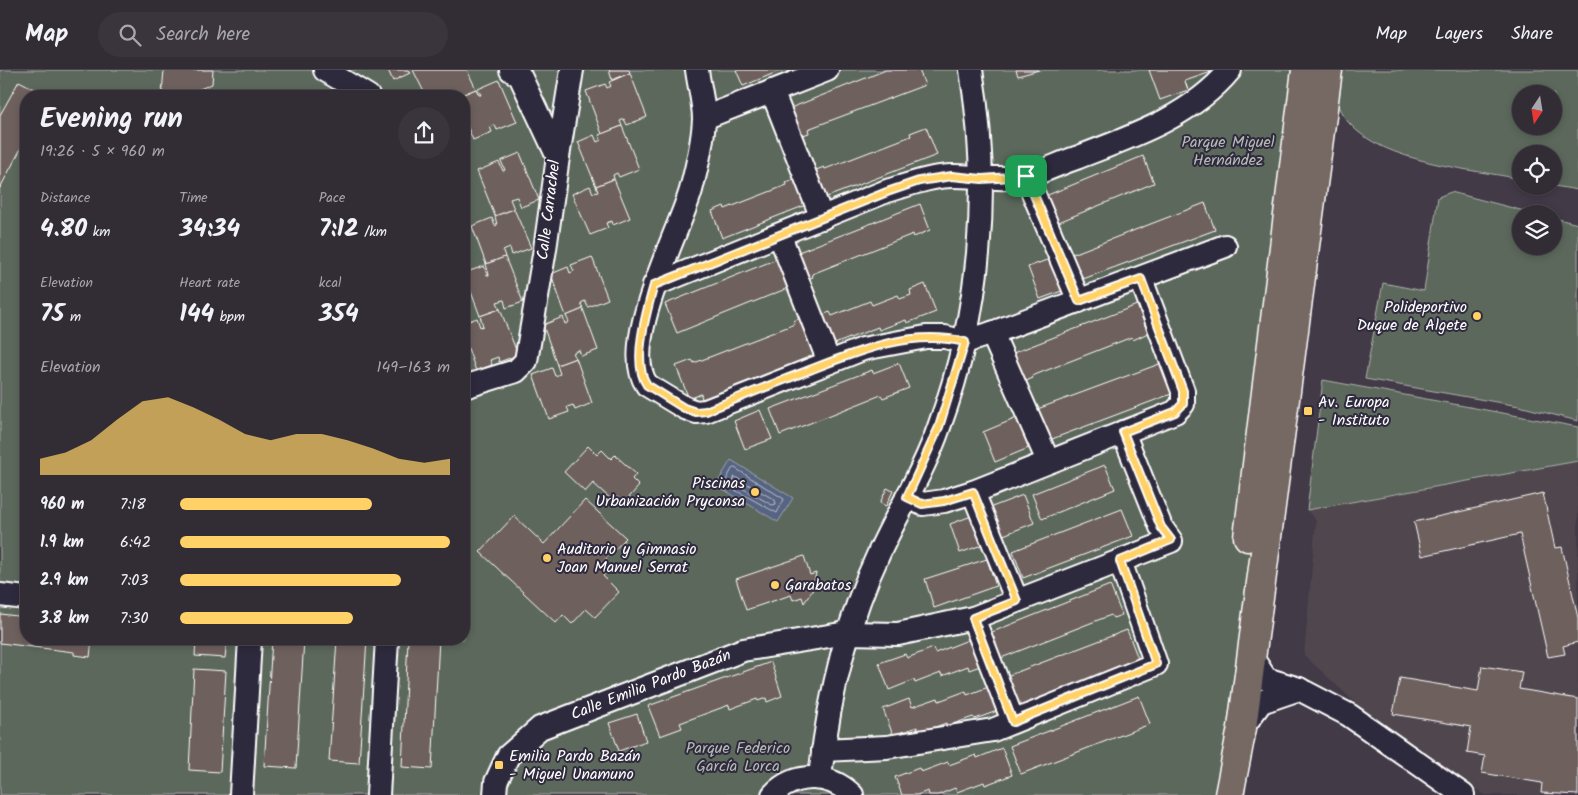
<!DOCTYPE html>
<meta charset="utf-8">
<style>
:root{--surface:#322c35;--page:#3a343d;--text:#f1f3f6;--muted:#a8a7ad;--line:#4d4850;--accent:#ffd166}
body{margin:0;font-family:Kalam,sans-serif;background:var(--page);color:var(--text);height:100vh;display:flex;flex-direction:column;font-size:19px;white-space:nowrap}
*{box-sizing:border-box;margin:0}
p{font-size:16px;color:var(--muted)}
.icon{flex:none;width:28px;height:28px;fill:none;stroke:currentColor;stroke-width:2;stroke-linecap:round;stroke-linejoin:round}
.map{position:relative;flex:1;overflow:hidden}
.panel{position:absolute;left:20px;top:20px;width:450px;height:555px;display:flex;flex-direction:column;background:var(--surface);border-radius:20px;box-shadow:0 2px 8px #0003,0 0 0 1px var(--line)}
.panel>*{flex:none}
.needle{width:32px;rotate:192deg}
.tools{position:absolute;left:1512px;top:15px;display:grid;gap:10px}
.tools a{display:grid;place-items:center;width:50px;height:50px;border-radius:50%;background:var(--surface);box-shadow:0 2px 8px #0003,0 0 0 1px var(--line);font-size:25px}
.pin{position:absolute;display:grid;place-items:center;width:42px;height:42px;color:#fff;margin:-21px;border-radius:10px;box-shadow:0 2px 8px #0006}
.round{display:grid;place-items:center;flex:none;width:52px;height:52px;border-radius:26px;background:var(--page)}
.overview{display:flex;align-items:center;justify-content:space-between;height:85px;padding:0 20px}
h1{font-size:28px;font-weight:800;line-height:38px}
.stats{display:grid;grid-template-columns:repeat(3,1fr);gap:8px;height:85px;padding:5px 20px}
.stats div{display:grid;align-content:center}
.stats b{font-size:25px;font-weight:800}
.stats small{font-size:14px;font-weight:400}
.stats p{font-size:14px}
.chart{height:140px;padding:10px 20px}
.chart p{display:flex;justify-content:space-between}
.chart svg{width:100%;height:90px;margin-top:5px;fill:var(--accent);opacity:.7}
ul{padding:0 20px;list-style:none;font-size:16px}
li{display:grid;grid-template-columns:80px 60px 1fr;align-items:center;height:38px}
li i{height:12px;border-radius:6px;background:var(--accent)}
header{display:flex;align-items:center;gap:30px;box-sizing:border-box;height:70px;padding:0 25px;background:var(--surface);border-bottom:1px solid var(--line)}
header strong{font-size:24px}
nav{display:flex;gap:28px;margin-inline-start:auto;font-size:18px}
.search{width:350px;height:45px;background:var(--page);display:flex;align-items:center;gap:12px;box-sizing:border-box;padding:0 18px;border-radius:28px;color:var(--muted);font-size:19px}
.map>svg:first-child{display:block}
.built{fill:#4f464e}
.green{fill:#5c675b;stroke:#aeb3ad;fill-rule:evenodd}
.water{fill:#576481;stroke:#9aa2b3}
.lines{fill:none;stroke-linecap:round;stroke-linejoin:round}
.shore{stroke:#bcc1cd;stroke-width:1}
.building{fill:#6e615d;stroke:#fff}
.minor-casing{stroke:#fff;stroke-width:26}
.major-casing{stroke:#fff;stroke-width:31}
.minor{stroke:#2f2a3d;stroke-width:22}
.major{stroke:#766964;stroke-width:28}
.route-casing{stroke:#fff;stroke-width:10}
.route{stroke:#ffd166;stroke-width:6}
.poi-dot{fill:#ffd166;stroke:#2f2a3d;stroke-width:2}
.labels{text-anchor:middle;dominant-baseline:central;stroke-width:4;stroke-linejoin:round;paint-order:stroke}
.park-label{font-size:16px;fill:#b6bbb5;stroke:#2f2a3d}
.street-label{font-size:16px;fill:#fff;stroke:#2f2a3d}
.poi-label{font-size:16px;fill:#fff;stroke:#2f2a3d;text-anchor:start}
</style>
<header>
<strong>Map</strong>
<div class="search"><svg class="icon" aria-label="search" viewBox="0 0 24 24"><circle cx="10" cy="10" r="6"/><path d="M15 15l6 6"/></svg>Search here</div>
<nav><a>Map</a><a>Layers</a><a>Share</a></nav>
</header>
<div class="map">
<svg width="1578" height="725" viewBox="0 0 1578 725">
<rect width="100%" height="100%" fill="#423a47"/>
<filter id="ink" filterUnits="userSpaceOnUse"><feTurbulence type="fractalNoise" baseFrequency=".02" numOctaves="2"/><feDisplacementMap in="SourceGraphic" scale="10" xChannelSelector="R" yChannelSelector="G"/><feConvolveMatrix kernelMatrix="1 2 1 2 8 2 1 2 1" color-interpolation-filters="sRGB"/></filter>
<g filter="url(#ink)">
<path class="built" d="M1578,391V725H1485L1380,656L1304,585L1316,451L1307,440Z"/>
<g class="green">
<path d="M0,0H1317L1218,725H0ZM26,26H464V569H26Z"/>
<path d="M1328,0H1578V120L1554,116V84H1521V109C1471,99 1384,93 1349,53C1336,39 1331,18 1328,0ZM1521,24H1554V56H1521Z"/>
<path d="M1451,122L1536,144H1521V176H1554V148L1578,154V351L1519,336L1365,309L1383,213L1424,221L1438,127Z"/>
<path d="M1323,310L1578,357V391L1307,440Z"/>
</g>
<path class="water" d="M731,390L793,428L778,452L716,415Z"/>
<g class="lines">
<g class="shore">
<path d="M735,398L784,429L777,443L724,414L732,399Z"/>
<path d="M735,407L775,430L776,434L772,435L733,413Z"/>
</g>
</g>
<g class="building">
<path d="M164,0H213L212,14L195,21L162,23Z"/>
<path d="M388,0H408L410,3L393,11Z"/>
<path d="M413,0H467L476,19L459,26H455L454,23L448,26H426Z"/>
<path d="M609,0H629L630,3L612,10Z"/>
<path d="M736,0H782L743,16Z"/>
<path d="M886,0H919L925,15L808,59L809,63L794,68L783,41Z"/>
<path d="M1016,0H1039L1018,6Z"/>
<path d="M1149,0H1210L1211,2L1185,11L1188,20L1160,30Z"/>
<path d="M630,3L647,47L627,55L624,49L620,51L622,56L602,64L586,21L605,14L607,18L611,16L609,12Z"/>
<path d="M499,10L517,52L497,60L495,55L490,57L492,62L473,70L464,48V26H459L476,19L479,25H481L478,19Z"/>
<path d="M19,11L48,26H26V69L0,118V45Z"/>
<path d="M622,56L639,99L619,107L617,103L613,105L614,109L596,116L578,72L594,65L597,72L601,70L599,65Z"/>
<path d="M926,57L937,85L819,130L808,103L824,97L825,99L911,66L910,63Z"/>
<path d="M520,83L539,130L521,137L517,127L510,129L514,139L495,146L477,101L499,92L503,101L505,100L501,91Z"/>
<path d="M1143,86L1154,113L1049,156L1038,129Z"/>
<path d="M801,107L811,133L722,168L712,141L724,136L725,139L787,115L786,113Z"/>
<path d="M614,109L630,148L613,155L612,151L606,153L608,158L590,165L572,124L590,116L593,123L598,122L596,116Z"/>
<path d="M1205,133L1215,160L1075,212L1065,187Z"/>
<path d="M920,134L930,160L914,167L913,164L812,204L813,207L801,211L791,185Z"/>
<path d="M514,139L531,178L512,185L510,178L503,181L505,187L486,194L472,156L492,148L495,156L497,155L495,146Z"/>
<path d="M505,187L523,232L506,238L504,230L497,232L500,239L480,246L464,203L484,196L487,205H489L486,194Z"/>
<path d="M592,187L608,229L588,237L585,231L581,233L583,239L566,246L551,204L568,197L570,203L574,201L571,195Z"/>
<path d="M782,187L793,216L677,263L665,234Z"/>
<path d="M1055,187L1067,219L1040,229L1028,197Z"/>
<path d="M925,214L936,242L907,253L906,250L879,260L878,257L827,277L816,247L830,242L832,246L870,231L872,235L898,225L900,229L911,225L910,220Z"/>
<path d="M1137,235L1148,263L1133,270L1132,267L1032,306L1033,308L1019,314L1008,285Z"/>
<path d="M500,239L518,285L499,292L498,287L490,290L492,295L476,301L464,267V253L477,248L480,257L483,256L480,246Z"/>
<path d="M583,239L598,280L581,286L579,280L573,283L576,288L557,295L543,255L563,247L565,254L569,252L566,246Z"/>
<path d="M809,245L823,282L702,329L701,324L689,329L676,296L692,290L694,293L795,254L793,251Z"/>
<path d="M576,288L592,333L575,340L573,335L567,337L569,342L549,349L533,305L552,298L555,306L560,304L557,295Z"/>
<path d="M899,293L909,318L883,328L881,325L780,365L770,339L872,300L873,303Z"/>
<path d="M1162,293L1174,323L1044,372L1032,341Z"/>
<path d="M760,340L772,369L745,379L734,351Z"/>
<path d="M1024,345L1036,375L995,392L983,362Z"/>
<path d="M588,376L597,385L602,380L611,389L615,385L636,404L632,409L639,416L624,433L617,427L613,431L593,413L585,422L564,402Z"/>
<path d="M1105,395L1115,419L1042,449L1032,424Z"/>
<path d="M887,418L893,421L886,436L880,433Z"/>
<path d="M1543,423L1555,478L1562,477L1578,548V572L1563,576L1565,584L1548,587L1520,464L1422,486L1414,452Z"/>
<path d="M1023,425L1034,453L996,468L984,440Z"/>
<path d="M585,430L626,468L602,493L609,499L603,506L619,522L595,547L586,539L572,554L563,545L556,553L480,482L514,446L544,474Z"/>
<path d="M1122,439L1133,466L1023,508L1013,481Z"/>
<path d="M977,444L987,473L960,483L950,454Z"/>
<path d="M804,486L810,505L816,503L812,521L804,533L802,527L793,530L791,525L746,540L736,509Z"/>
<path d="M987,489L996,516L934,538L925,509Z"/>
<path d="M1110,515L1122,545L1113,548L1111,545L1001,588L1002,592L994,595L982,566Z"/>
<path d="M0,544L26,547V569H92L90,587L74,585V582L0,573Z"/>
<path d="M1127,560L1139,591L1011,640L999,609Z"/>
<path d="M973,568L983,595L969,600L968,596L942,606L941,603L915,613L914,610L889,620L879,593L905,584L907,588L933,578L935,583Z"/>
<path d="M196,569H227L225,588L195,586Z"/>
<path d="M272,569H304L296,698L264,696Z"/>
<path d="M337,569H367L359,693L329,691Z"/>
<path d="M408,569H439L432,699L402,697Z"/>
<path d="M771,592L782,626L767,632L766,628L758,631L757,629L730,639L729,635L680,653L682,658L660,666L648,636Z"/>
<path d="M1482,596L1522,602L1519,619L1578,629V725L1541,723L1542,713L1482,703L1485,686L1467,683L1471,657L1393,644L1400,608L1478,621Z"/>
<path d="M194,599L226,601L220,702L189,700Z"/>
<path d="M991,616L1000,640L975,649L973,647L947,656L946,653L919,663L917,657L893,665L883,639L909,629L912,637L938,628L939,631L966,621L967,625Z"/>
<path d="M1139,626L1150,654L1021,704L1010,676Z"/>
<path d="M637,644L646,671L619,681L609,653Z"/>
<path d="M1002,678L1012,705L985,715L984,712L957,722L955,718L938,725H929L928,721L917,725H902L895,707L919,698L921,702L948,692L949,695L976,685L977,688Z"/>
</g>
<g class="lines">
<g class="minor-casing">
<g id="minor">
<path d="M325,0L368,26"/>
<path d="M697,0C699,16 704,33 704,49C703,72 697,97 691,120C679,163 618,275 647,315L685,338L696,342L706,341L863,279L926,267H945L965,272L992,263L1225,176"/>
<path d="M772,21L822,148"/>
<path d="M704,48L827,0"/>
<path d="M558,87L572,0"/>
<path d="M1026,106L1079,231"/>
<path d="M780,166L829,292"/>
<path d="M654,215L887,121C908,115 931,106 953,106C977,106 1002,111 1026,106C1042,103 1060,93 1076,88C1131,67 1191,47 1230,0"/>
<path d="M992,263L1048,391"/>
<path d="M464,317L516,301L526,291L545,179L558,87L520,6L511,0"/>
<path d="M973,422L1017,531"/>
<path d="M907,427L923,434L944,431L973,422L1175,342L1183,334V321L1141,209"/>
<path d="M0,525L26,528"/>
<path d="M973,548L1013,651"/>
<path d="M1251,586L1266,609L1299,619L1349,645L1463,725"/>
<path d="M1242,658L1261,632L1299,619"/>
<path d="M823,680L887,677L993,660L1156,594L1120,491"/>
<path d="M820,708C828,631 846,553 879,483C898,441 924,401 939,357C981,243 991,119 971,0"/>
<path d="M241,725L250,569"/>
<path d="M378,725L387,569"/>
<path d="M495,725L496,712L508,686L540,658L743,580L847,563L898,564L973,548L1171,471L1161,457L1123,362"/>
<path d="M773,725C795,702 830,703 852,725"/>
</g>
</g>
<g class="major-casing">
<g id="major">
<path d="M1248,467L1306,0"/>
<path d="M1229,725L1242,658L1328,0"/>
</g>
</g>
<use href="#minor" class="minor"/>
<use href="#major" class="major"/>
</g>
</g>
<g class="lines" filter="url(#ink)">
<g class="route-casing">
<path id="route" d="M952,106L982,109L1026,106L1079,231L1141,209L1183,321V334L1175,342L1123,362L1161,457L1171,470L1120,491L1156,594L1013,652L973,548L1017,531L973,422L944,431L922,434L907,427L939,357L965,272C909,258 853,283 802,303C770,315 738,328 706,341L696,342L684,338L647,315C631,293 647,240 654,215L887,122L919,111Z"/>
</g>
<use href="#route" class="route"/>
</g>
<g class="poi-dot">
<circle cx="1477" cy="246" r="5"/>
<rect x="1303" y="336" width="10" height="10" rx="2.5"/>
<circle cx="755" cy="422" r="5"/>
<circle cx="547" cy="488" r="5"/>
<circle cx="775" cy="515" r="5"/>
<rect x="494" y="690" width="10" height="10" rx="2.5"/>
</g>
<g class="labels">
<g class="park-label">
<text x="1228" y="72">Parque Miguel<tspan x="1228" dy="18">Hernández</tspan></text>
<text x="738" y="678">Parque Federico<tspan x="738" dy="18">García Lorca</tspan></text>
</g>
<g class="street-label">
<text transform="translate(549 140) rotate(-83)">Calle Carrachel</text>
<text transform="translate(651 615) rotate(-21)">Calle Emilia Pardo Bazán</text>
</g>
<g class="poi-label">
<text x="1467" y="237" text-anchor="end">Polideportivo<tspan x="1467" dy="18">Duque de Algete</tspan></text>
<text x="1318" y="332">Av. Europa<tspan x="1318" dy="18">- Instituto</tspan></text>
<text x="745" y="413" text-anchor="end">Piscinas<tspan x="745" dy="18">Urbanización Pryconsa</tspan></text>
<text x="557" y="479">Auditorio y Gimnasio<tspan x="557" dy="18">Joan Manuel Serrat</tspan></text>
<text x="785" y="515">Garabatos</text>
<text x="509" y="686">Emilia Pardo Bazán<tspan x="509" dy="18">- Miguel Unamuno</tspan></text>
</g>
</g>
</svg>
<div class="tools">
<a><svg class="needle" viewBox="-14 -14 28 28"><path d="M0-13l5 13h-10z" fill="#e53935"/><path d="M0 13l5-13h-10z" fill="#a8a7ad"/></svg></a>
<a><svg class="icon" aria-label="locate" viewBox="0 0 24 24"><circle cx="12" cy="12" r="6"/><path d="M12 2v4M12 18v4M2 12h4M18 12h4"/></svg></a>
<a><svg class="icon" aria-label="layers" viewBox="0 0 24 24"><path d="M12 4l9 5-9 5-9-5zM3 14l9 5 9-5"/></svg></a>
</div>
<div class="pin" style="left:1026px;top:106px;background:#1e9e55"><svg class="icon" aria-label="arrive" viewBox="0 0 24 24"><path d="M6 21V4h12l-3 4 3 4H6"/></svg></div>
<section class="panel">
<div class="overview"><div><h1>Evening run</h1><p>19:26 · 5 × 960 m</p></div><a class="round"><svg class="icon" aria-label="share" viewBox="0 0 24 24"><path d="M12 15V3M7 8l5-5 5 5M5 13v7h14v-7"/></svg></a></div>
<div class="stats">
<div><p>Distance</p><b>4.80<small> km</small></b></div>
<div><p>Time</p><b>34:34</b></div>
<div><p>Pace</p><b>7:12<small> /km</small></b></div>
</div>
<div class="stats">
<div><p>Elevation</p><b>75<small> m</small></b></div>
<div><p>Heart rate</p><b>144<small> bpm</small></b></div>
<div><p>kcal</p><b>354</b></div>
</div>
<div class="chart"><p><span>Elevation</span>149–163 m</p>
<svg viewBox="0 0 160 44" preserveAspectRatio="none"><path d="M0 44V36L10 33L20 27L30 17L40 8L50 6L60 11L70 17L80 24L90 27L100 24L110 24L120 27L130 31L140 36L150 38L160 36V44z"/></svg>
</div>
<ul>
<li><b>960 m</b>7:18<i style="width:71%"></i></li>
<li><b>1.9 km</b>6:42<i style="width:100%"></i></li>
<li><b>2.9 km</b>7:03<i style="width:82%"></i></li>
<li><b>3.8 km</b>7:30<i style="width:64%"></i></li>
</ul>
</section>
</div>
